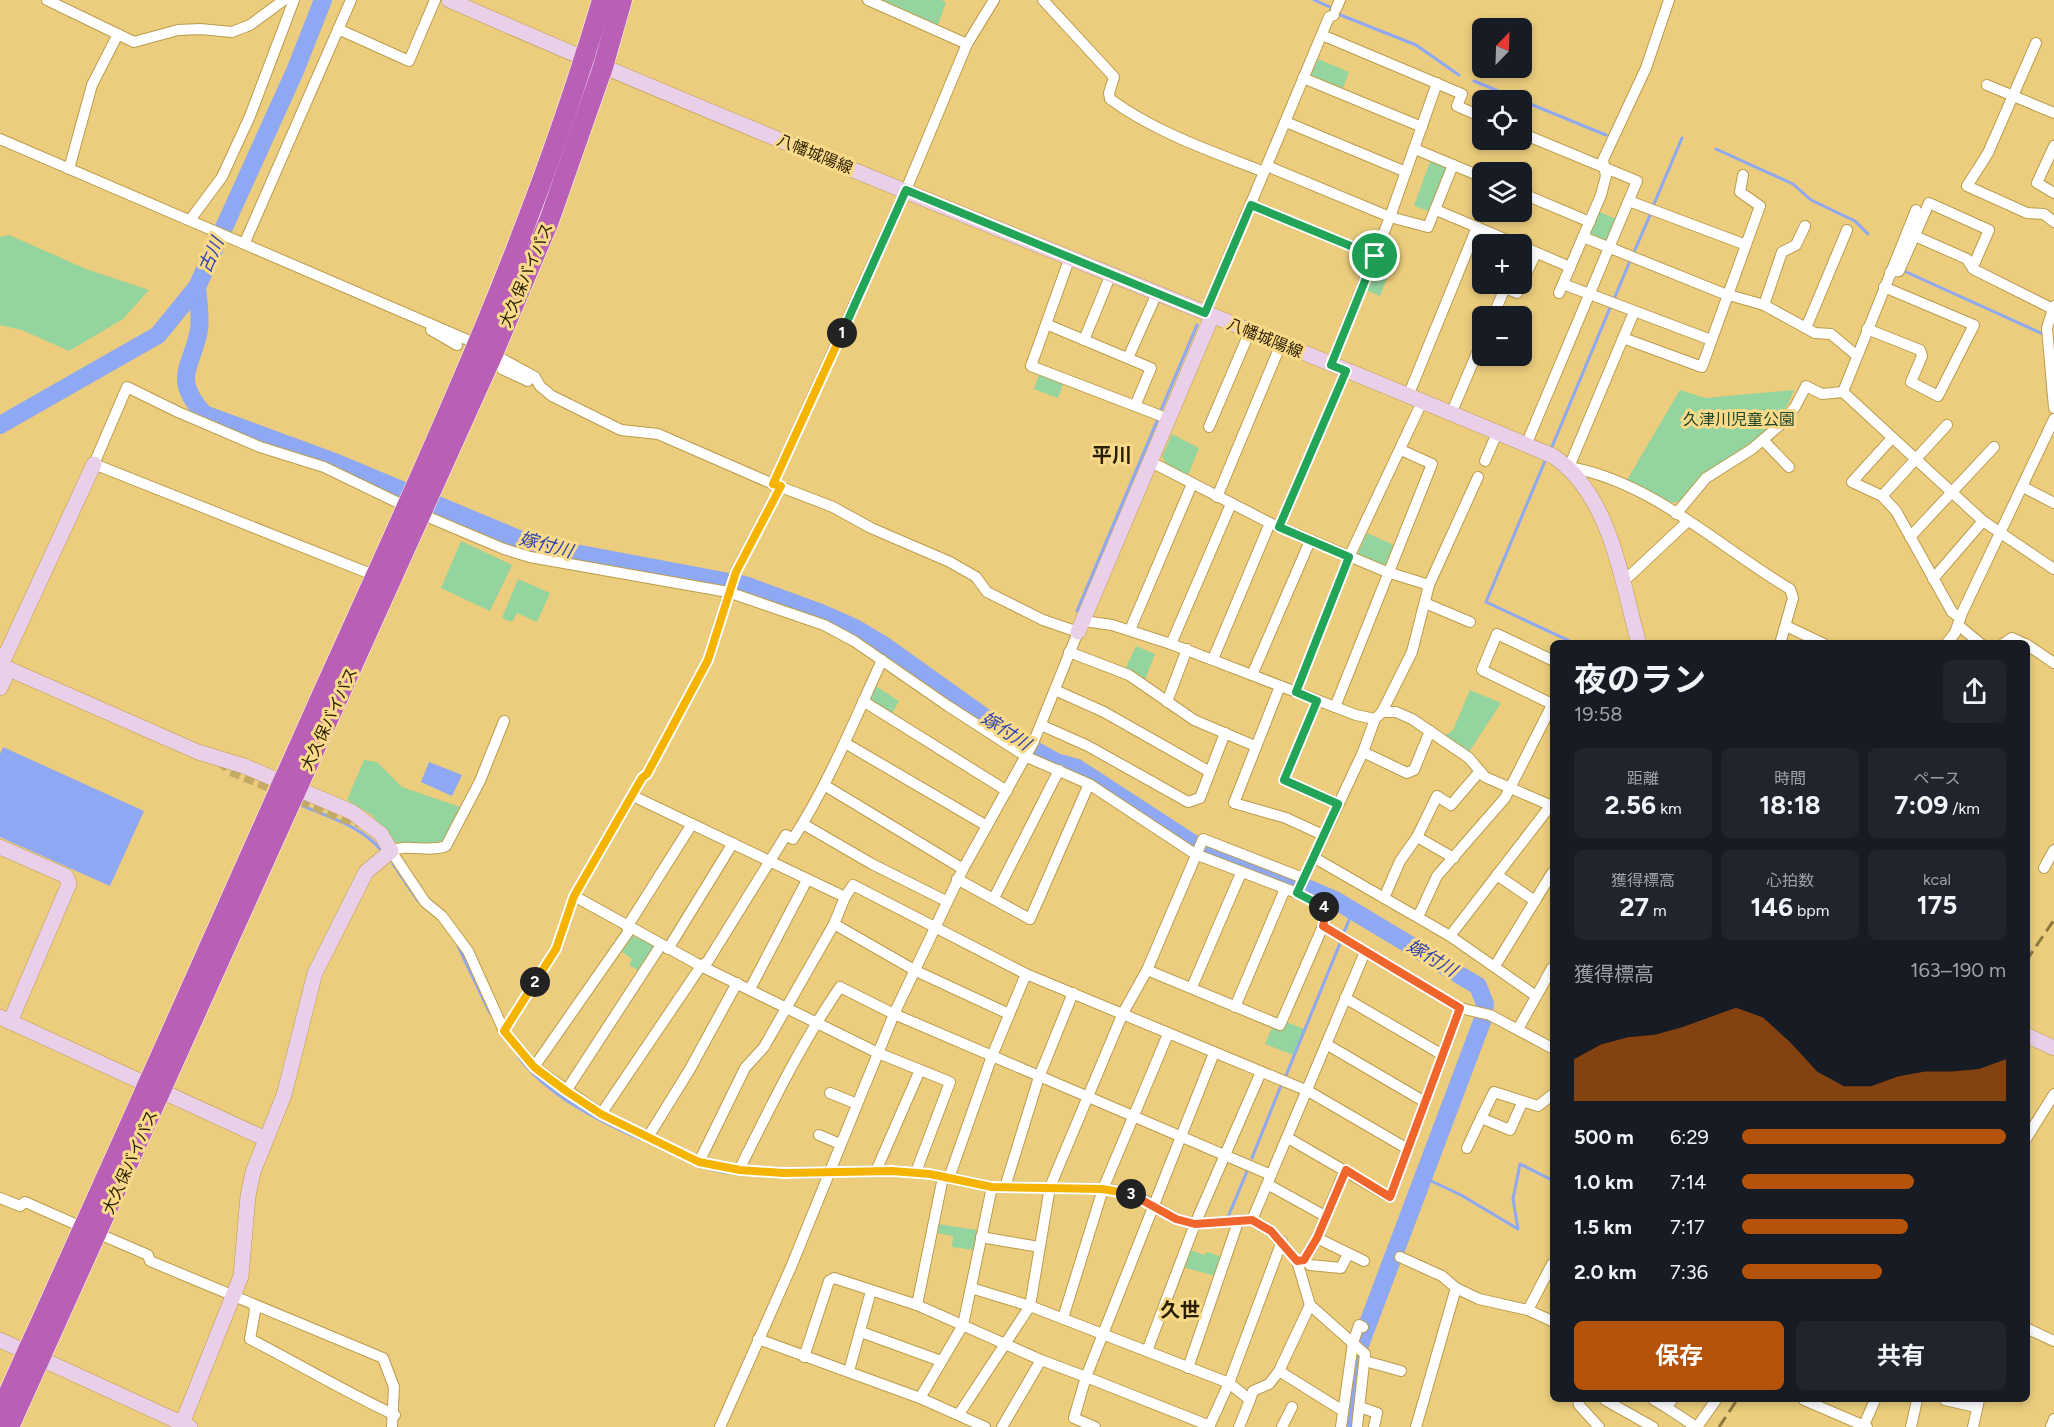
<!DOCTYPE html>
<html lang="ja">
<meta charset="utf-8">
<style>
:root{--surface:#171b24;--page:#20242c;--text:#f1f3f6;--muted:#9ea1a6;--accent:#b45309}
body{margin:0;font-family:Figtree,"Noto Sans JP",sans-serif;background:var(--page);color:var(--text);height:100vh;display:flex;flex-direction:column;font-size:22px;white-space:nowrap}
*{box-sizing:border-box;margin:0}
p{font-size:20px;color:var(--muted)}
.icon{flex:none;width:33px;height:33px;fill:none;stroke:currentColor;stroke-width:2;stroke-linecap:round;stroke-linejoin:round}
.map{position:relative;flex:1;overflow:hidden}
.panel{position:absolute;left:1550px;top:640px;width:480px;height:762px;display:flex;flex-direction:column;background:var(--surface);border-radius:9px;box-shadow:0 3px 9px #0003}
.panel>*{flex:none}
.needle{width:39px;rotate:23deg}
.buttons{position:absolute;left:1472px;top:18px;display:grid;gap:12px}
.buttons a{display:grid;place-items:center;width:60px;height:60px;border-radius:9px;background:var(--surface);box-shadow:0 3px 9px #0003;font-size:30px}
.pin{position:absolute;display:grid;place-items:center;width:51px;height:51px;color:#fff;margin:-26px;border:3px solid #fff;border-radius:50%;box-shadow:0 2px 6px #0007}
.km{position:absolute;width:30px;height:30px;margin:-15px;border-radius:50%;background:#222;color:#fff;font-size:16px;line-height:30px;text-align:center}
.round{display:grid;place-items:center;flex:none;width:63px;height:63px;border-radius:9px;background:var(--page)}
.overview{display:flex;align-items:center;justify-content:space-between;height:102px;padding:0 24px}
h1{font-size:33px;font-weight:700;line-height:45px}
.stats{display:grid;grid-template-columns:repeat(3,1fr);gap:9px;height:102px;padding:6px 24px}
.stats div{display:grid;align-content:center;border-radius:9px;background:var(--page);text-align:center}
.stats b{font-size:26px;font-weight:700}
.stats small{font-size:16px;font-weight:400}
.stats p{font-size:16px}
.chart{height:168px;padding:12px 24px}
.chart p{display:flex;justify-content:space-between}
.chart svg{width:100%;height:108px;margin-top:6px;fill:var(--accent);opacity:.7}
.action{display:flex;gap:12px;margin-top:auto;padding:12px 24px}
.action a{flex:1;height:69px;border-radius:9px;background:var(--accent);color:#fff;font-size:24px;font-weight:700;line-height:69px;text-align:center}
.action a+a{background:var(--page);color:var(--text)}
ul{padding:0 24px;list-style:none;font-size:20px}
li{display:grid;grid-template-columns:96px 72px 1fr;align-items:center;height:45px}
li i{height:15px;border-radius:8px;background:var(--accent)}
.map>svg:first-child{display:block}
.green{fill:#94d49f}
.water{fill:#8fa8f3}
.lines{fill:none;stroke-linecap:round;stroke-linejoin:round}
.stream{stroke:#8fa8f3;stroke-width:3}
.river{stroke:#8fa8f3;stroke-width:18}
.street-tunnel{stroke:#c4aa64;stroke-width:10;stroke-dasharray:10 5;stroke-linecap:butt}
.street-casing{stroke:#ba9c4c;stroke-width:12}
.secondary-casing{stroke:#ba9c4c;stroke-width:16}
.highway-casing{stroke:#fff;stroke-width:21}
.street{stroke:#fff;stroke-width:10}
.secondary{stroke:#eacfe9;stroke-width:15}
.highway{stroke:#ba5fb6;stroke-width:20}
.rail{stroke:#8d7840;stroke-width:3;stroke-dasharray:12 6;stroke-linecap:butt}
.split-1-casing{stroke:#fff;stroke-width:12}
.split-2-casing{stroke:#fff;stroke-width:12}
.split-3-casing{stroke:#fff;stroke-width:12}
.split-4-casing{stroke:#fff;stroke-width:12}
.split-5-casing{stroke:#fff;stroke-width:12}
.split-1{stroke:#22a559;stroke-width:8}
.split-2{stroke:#f5b400;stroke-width:8}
.split-3{stroke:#f5b400;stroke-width:8}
.split-4{stroke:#f0652b;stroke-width:8}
.split-5{stroke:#22a559;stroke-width:8}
.labels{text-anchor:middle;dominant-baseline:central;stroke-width:6;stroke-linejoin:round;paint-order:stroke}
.street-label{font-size:16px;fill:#291e00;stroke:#f9da8a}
.park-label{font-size:16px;fill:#1f4628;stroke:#f9da8a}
.water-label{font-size:18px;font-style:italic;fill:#2f44ae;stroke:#f9da8a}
.quarter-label{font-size:20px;font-weight:bold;fill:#291e00;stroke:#f9da8a}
</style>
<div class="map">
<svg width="2054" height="1427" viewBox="0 0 2054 1427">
<rect width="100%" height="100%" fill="#ebcd7d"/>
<g class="green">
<path d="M883,0H941L946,2L938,25Z"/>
<path d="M1318,59L1349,72L1343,88L1311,75Z"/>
<path d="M1431,159L1446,165L1448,170L1432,212L1414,206Z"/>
<path d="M1597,211L1619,220L1609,245L1587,236Z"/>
<path d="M9,235L86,269L149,290L123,319L69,351L22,330L0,325V237Z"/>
<path d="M1378,257L1393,263L1380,296L1364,289Z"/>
<path d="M1039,374L1064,382L1058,398L1034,389Z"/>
<path d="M1680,390L1705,398L1794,390C1782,428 1736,451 1706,473C1696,480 1689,491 1681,501L1670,503L1627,480Z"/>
<path d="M1172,434L1199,448L1188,475L1167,464L1162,457Z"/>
<path d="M1367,533L1394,545L1385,565L1380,566L1360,558L1358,553Z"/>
<path d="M461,541L512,565L490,611L441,588Z"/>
<path d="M518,579L550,593L537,622L517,613L512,622L502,618Z"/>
<path d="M1136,646L1155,654L1144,682L1125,670Z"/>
<path d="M874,685L899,701L891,715L872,703L870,695Z"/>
<path d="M1470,690L1501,703L1469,752L1445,736L1453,730Z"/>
<path d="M364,760L377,762L402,787L463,808L442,844L393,842L372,815L347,800Z"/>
<path d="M633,936L654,946L639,971L629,965L632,959L622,952Z"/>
<path d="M1284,1021L1304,1029L1293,1055L1265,1044L1273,1025Z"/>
<path d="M938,1224L977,1230L974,1250L952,1247L953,1236L937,1233Z"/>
<path d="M1189,1249L1204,1255L1207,1252L1222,1257L1216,1276L1182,1267Z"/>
</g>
<g class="water">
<path d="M3,747L144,811L110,886L0,837V754Z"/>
<path d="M429,762L462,775L452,796L421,782Z"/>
</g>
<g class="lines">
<g class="stream">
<path d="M1314,0L1330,7L1333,12L1416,45L1459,75"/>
<path d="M1474,81L1606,135"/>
<path d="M1716,149L1793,184L1811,200L1855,221L1868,234"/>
<path d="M1654,204L1682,138"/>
<path d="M1634,252L1651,213"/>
<path d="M1904,271L2043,334"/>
<path d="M1614,299L1630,261"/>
<path d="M1161,410L1197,325"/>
<path d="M1551,449L1610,308"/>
<path d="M1545,461L1486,602L1576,644"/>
<path d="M1077,611L1157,421"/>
<path d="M303,806C332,818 362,827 382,851"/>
<path d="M393,864L418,901"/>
<path d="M1344,932L1353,911"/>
<path d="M458,946L490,1013"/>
<path d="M518,1056C547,1095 597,1120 640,1139"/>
<path d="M1285,1078L1341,941"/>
<path d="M1252,1158L1282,1083"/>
<path d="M701,1167L727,1173"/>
<path d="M1425,1178L1461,1195L1518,1229L1513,1199L1520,1164L1552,1180"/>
<path d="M1228,1217L1248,1169"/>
</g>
<g class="river">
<path d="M197,287C198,300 201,317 199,330C192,368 171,377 204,414L337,463L533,545L745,585L821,613L855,628L885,646L1018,741L1056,762L1077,768L1203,850L1288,880L1335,900L1478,986L1485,1004L1483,1019L1358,1350L1350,1427"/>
<path d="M0,425L158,335L197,287L295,71L323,0"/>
</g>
<path class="street-tunnel" d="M220,761L231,771L346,819L366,824"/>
<g class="street-casing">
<g id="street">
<path d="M47,0L134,42L178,30L200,29L232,32L250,25L284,0"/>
<path d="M868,0L967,44"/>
<path d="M1043,0L1114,77L1109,93L1110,99C1155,132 1210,151 1262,171"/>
<path d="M1336,9L1340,0"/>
<path d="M338,29L409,61L435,0"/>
<path d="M1322,35L1462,94L1457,106L1482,117"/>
<path d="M2036,43L1988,153L1967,186L2027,213L2044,214L2054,222"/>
<path d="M1303,78L1422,127"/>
<path d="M1987,85L2054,113"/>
<path d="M1286,122L1406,172"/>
<path d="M1521,133L1637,181L1526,445"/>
<path d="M0,139L477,344"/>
<path d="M2054,146L2037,183L2054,193"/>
<path d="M1415,149L1482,177"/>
<path d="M1267,166L1390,217L1428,227L1453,165"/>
<path d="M69,169L92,85L118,34"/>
<path d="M1521,193L1590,222"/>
<path d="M1629,201L1746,245"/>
<path d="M1251,205L1375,256"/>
<path d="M1436,210L1517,244"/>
<path d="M190,220L222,177L250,116L294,0"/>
<path d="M1915,236L1967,259L1973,269L2053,309"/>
<path d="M1583,237L1722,293L1764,305L1815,333L1831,334L1856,355"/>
<path d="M245,242L351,0"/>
<path d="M1521,246L1570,267"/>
<path d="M1070,257L1031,366L1169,419"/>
<path d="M1890,272L1899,271L1929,203L1989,230L1975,262L1970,264"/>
<path d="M1563,284L1711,340"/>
<path d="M1559,293L1601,195L1606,176L1603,160L1646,68L1669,0"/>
<path d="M1764,305L1782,252L1796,245L1805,226"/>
<path d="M2054,306L2047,328L2054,408"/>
<path d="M1634,312L1569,467C1653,482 1719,547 1790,589L1793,598L1780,644"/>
<path d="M1205,313L1329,17L1334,15"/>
<path d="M1493,316L1505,288L1517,293L1536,253"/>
<path d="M1046,324L1151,368L1135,406"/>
<path d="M1806,328L1847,230"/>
<path d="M1867,329L1920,350L1922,356L1911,382L1938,396L1974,325L1884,287"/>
<path d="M431,330L457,345"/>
<path d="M1623,338L1702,367L1760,206L1740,192L1743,175"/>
<path d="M1084,340L1111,274"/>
<path d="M493,354L535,377L540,386L552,396L621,430L658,434L773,484L833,507L871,528L950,562L976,577L987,592L1043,620L1078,632L1034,741L963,869L894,1014L791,1267L720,1427"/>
<path d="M1128,358L1157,293"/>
<path d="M1331,365L1390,217L1437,83"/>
<path d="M502,369L528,381"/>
<path d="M1843,392L1916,210"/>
<path d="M1408,396L1477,227"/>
<path d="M1451,414L1482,341"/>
<path d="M1209,427L1250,331"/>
<path d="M1892,438L1852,482L1882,496L1896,511L1952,612L1960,618"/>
<path d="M1763,440L1789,467"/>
<path d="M1485,461L1497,433"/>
<path d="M1151,462L1270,523L1387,572L1429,585L1412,652L1382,712"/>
<path d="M773,484L906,190L967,44L994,0"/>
<path d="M2023,487L2054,503"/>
<path d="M1882,496L1947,425"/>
<path d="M1217,497L1281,344"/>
<path d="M421,514L504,549L530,557L728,592L824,625L854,641L948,706L1027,757L1089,784L1195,854L1297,893L1327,908L1323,926L1460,1008L1490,1015L1552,1048"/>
<path d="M1676,514L1706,478L1752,449L1780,425L1795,407L1806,386L1822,394L1843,392L1983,521L2054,569"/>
<path d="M1279,527L1346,371"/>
<path d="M1910,537L1994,447"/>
<path d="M376,576L94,464L127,387L178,412L260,447L324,467L407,507"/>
<path d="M1933,579L1983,521"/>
<path d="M1622,583L1688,521"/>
<path d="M1429,585L1478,477"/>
<path d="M1425,603L1470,622"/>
<path d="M1084,621L1112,625L1171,644L1356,715L1375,719L1382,712H1396L1412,719L1469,758L1485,777L1552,806"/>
<path d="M1958,625L1981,644"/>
<path d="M1786,626L1824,644"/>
<path d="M1130,630L1192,484"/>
<path d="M1171,644L1231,504"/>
<path d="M1946,644L1955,633L1962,613L2054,419"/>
<path d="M2003,644L2012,638L2025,644"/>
<path d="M2026,644L2054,663"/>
<path d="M1069,652L1129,675L1194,720L1255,746"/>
<path d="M1213,659L1270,523"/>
<path d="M1552,660L1497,634L1482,670L1552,704"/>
<path d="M1252,675L1310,541"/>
<path d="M1280,686L1234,803L1286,818L1323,835"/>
<path d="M1055,690L1104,712L1210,772"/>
<path d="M1296,692L1349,557L1422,402"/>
<path d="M863,701L1007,791"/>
<path d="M1317,701L1284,780L1338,804"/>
<path d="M1167,702L1187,649"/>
<path d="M1335,707L1432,464L1401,450"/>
<path d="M504,721L480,781L446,846C428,853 408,843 391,851L425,902L442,916L468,951L504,1031L534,1067L601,1114L699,1162L739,1170L784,1173L892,1171L930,1174L992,1187L1103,1189L1134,1194L1176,1219L1195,1224L1252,1220L1271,1231L1297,1261L1310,1305L1365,1354L1357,1427"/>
<path d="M1041,725L1088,746L1188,802L1200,798L1225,733"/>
<path d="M845,743L987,826"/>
<path d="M1363,752L1407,773L1414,770L1430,731"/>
<path d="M824,785L963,869"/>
<path d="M633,796L845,897L834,924L764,1047L745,1068L699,1162"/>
<path d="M803,824L872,864L946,901"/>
<path d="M1313,857L1450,936L1536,996"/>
<path d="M1454,858L1417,837L1437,796L1451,805L1480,771"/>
<path d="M2044,868L2054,850"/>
<path d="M1497,875L1535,901"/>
<path d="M957,879L1030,919L1089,784"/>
<path d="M1297,893L1363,752L1375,719"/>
<path d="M574,896L701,966L878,1053L950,1082L916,1172"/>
<path d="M845,897L853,885L1026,974L1308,1091L1406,1148"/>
<path d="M994,898L1059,770"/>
<path d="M1384,898L1400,861L1417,837"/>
<path d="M1418,917L1437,876L1505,798L1552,705"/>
<path d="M834,924L916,971L1009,1014"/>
<path d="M627,927L692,824"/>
<path d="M1450,936L1551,805"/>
<path d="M668,949L733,843"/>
<path d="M1495,966L1552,873"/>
<path d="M1147,970L1280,1025L1323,926"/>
<path d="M1192,987L1241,873"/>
<path d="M750,989L807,880"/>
<path d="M1345,998L1441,1054"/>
<path d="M1235,1007L1285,889"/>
<path d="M1518,1029L1552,968"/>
<path d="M504,1031L556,949L574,896L642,778L647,774L708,660L736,571L781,486"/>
<path d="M1326,1044L1425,1102"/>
<path d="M534,1067L631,928"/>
<path d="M566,1091L661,945"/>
<path d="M830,1093L857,1104"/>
<path d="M1522,1103L1510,1130L1481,1118L1494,1092L1538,1106L1552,1095"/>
<path d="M601,1114L701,966L708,961L786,835L793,839C829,783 854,721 882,660"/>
<path d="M819,1135L840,1144"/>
<path d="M648,1137L690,1069L737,983"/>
<path d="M1288,1138L1390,1197L1460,1008"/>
<path d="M2026,1139L2054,1094"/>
<path d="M1467,1148L1481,1118"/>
<path d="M739,1170C770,1108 800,1045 840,987L894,1014L1271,1175"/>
<path d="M876,1171L920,1070"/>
<path d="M949,1178L992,1056L1026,974"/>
<path d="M1269,1185L1325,1216"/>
<path d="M1005,1187L1039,1077L1073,993"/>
<path d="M0,1198L20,1206L25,1202L82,1227"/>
<path d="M1252,1220L1365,952"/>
<path d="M97,1233L148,1255L150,1261L383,1358L394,1387L392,1427"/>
<path d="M981,1237L1039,1247"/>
<path d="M1317,1238L1364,1261"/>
<path d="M1400,1257L1442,1276L1456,1288L1479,1299L1528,1310L1552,1321"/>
<path d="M1304,1260L1310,1265L1341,1268L1348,1254"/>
<path d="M1297,1261L1304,1260L1317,1238L1345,1170"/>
<path d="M971,1288L1030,1306L1050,1187L1123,1013L1147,970L1203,839L1303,878"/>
<path d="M254,1305L255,1311L250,1339C299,1364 345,1392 395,1415"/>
<path d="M917,1305L943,1177"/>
<path d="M1528,1310L1552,1264"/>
<path d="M1063,1318L1103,1189L1168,1034"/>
<path d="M2026,1328L2054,1341"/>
<path d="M861,1332L941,1361"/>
<path d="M758,1339L920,1398L985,1427"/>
<path d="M1147,1351L1195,1224L1261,1072"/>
<path d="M804,1357L829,1281L834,1278L917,1305L1041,1360"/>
<path d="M1365,1361L1401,1371"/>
<path d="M1188,1368L1238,1222"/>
<path d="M849,1371L871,1291"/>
<path d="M1279,1371L1343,1411"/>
<path d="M920,1398L963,1325L992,1187"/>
<path d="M1578,1400L1579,1405L1599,1427"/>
<path d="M1605,1400L1653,1427"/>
<path d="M1654,1400L1666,1407"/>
<path d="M1672,1400L1666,1407L1696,1427"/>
<path d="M1804,1400L1867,1427"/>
<path d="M1945,1400L1976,1407"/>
<path d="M1360,1407L1377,1413L1374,1427"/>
<path d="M959,1414L1030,1306L1229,1383L1250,1400L1253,1391L1269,1384L1279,1371L1310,1305"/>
<path d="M1864,1425L1875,1400"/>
<path d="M1210,1426L1086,1377L1214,1053"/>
<path d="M1002,1427L1041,1360L1086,1377L1074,1418L1095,1427"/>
<path d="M1209,1427L1229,1383L1282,1241"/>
<path d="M1239,1427L1250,1400"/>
<path d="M1282,1427L1292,1407"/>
<path d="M1341,1427L1353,1343L1359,1325L1363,1327"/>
<path d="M1416,1427L1456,1288"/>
<path d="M1697,1427L1716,1400"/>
<path d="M1911,1427L1917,1400"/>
<path d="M1973,1427L1979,1400"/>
<path d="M2051,1427L2054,1419"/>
</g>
</g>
<g class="secondary-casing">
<g id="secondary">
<path d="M449,0C814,160 1187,301 1553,456C1611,495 1621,580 1639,644"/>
<path d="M1078,632L1212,316"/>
<path d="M0,665L198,752L244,766L352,812L381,834L391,851L366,872L315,973L284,1095L253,1172L248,1196L241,1276L182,1424"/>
<path d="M1,665L94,464"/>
<path d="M0,688L9,669"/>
<path d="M0,847L66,876L69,884L10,1022"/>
<path d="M0,1017L266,1139"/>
<path d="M2026,1035L2054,1048"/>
<path d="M0,1340L190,1427"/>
</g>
</g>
<g class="highway-casing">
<g id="highway">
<path d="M0,1412C108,1176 213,937 319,701C423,471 531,242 602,0"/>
<path d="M9,1427L493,354L549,221L603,67L622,0"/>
</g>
</g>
<use href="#street" class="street"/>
<use href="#secondary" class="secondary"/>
<use href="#highway" class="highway"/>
<g class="rail">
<path d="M2026,961L2054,920"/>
<path d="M1719,1427L1737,1400"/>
</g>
</g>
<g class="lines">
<g class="split-1-casing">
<path id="split-1" d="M842,333L906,190L1205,313L1251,205L1375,256"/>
</g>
<g class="split-2-casing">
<path id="split-2" d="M535,982L556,949L574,896L642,778L647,774L708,660L736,572L781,486L773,484L842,333"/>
</g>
<g class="split-3-casing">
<path id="split-3" d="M535,982L504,1031L534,1067L566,1091L601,1114L699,1162L740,1170L784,1173L892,1171L930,1174L992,1187L1102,1189L1131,1194"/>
</g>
<g class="split-4-casing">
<path id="split-4" d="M1131,1194L1176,1219L1195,1224L1252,1220L1271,1231L1297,1261L1304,1260L1317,1238L1346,1170L1390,1197L1460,1008L1323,926L1327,908L1324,907"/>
</g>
<g class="split-5-casing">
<path id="split-5" d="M1324,907L1297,893L1338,804L1284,780L1317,701L1296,692L1349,557L1279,527L1346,371L1331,365L1375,256"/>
</g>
<use href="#split-1" class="split-1"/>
<use href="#split-2" class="split-2"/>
<use href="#split-3" class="split-3"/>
<use href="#split-4" class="split-4"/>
<use href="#split-5" class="split-5"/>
</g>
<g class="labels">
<g class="street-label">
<text transform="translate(815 154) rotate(22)">八幡城陽線</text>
<text transform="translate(526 275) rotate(-67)">大久保バイパス</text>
<text transform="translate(1265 338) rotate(22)">八幡城陽線</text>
<text transform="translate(329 719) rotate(-65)">大久保バイパス</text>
<text transform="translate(130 1162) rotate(-66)">大久保バイパス</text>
</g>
<g class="park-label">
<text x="1739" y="419">久津川児童公園</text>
</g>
<g class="water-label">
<text transform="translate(211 255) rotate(-66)">古川</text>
<text transform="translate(546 545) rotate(15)">嫁付川</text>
<text transform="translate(1006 731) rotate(33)">嫁付川</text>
<text transform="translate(1432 958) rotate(31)">嫁付川</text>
</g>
<g class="quarter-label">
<text x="1112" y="455">平川</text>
<text x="1180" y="1310">久世</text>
</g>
</g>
</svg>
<div class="buttons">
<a><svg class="needle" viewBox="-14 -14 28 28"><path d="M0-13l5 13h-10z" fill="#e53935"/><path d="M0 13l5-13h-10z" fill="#9ea1a6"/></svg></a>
<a><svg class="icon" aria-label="locate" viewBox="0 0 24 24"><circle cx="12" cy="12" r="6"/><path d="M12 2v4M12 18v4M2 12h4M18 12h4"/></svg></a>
<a><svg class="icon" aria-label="layers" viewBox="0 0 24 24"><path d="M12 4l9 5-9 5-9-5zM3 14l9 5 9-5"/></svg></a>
<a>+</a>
<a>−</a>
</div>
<div class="pin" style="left:1375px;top:256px;background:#1e9e55"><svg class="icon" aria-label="arrive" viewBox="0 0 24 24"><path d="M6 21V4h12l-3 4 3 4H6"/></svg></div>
<b class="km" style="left:842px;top:333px">1</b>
<b class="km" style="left:535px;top:982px">2</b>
<b class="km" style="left:1131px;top:1194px">3</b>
<b class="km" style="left:1324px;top:907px">4</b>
<section class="panel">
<div class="overview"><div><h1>夜のラン</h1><p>19:58</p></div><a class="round"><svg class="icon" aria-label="share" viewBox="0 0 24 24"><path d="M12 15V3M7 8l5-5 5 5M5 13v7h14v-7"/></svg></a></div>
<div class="stats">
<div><p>距離</p><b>2.56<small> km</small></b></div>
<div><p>時間</p><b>18:18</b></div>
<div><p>ペース</p><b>7:09<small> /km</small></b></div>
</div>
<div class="stats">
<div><p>獲得標高</p><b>27<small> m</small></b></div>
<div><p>心拍数</p><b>146<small> bpm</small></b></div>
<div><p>kcal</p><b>175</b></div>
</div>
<div class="chart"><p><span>獲得標高</span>163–190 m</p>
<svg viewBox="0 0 160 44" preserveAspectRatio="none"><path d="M0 44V27L10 21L20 18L30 17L40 14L50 10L60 6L70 10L80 20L90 32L100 38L110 38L120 34L130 32L140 32L150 31L160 27V44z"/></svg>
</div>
<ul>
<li><b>500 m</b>6:29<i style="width:100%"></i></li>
<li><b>1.0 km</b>7:14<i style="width:65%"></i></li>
<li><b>1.5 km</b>7:17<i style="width:63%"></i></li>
<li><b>2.0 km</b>7:36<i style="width:53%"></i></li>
</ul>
<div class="action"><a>保存</a><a>共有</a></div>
</section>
</div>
